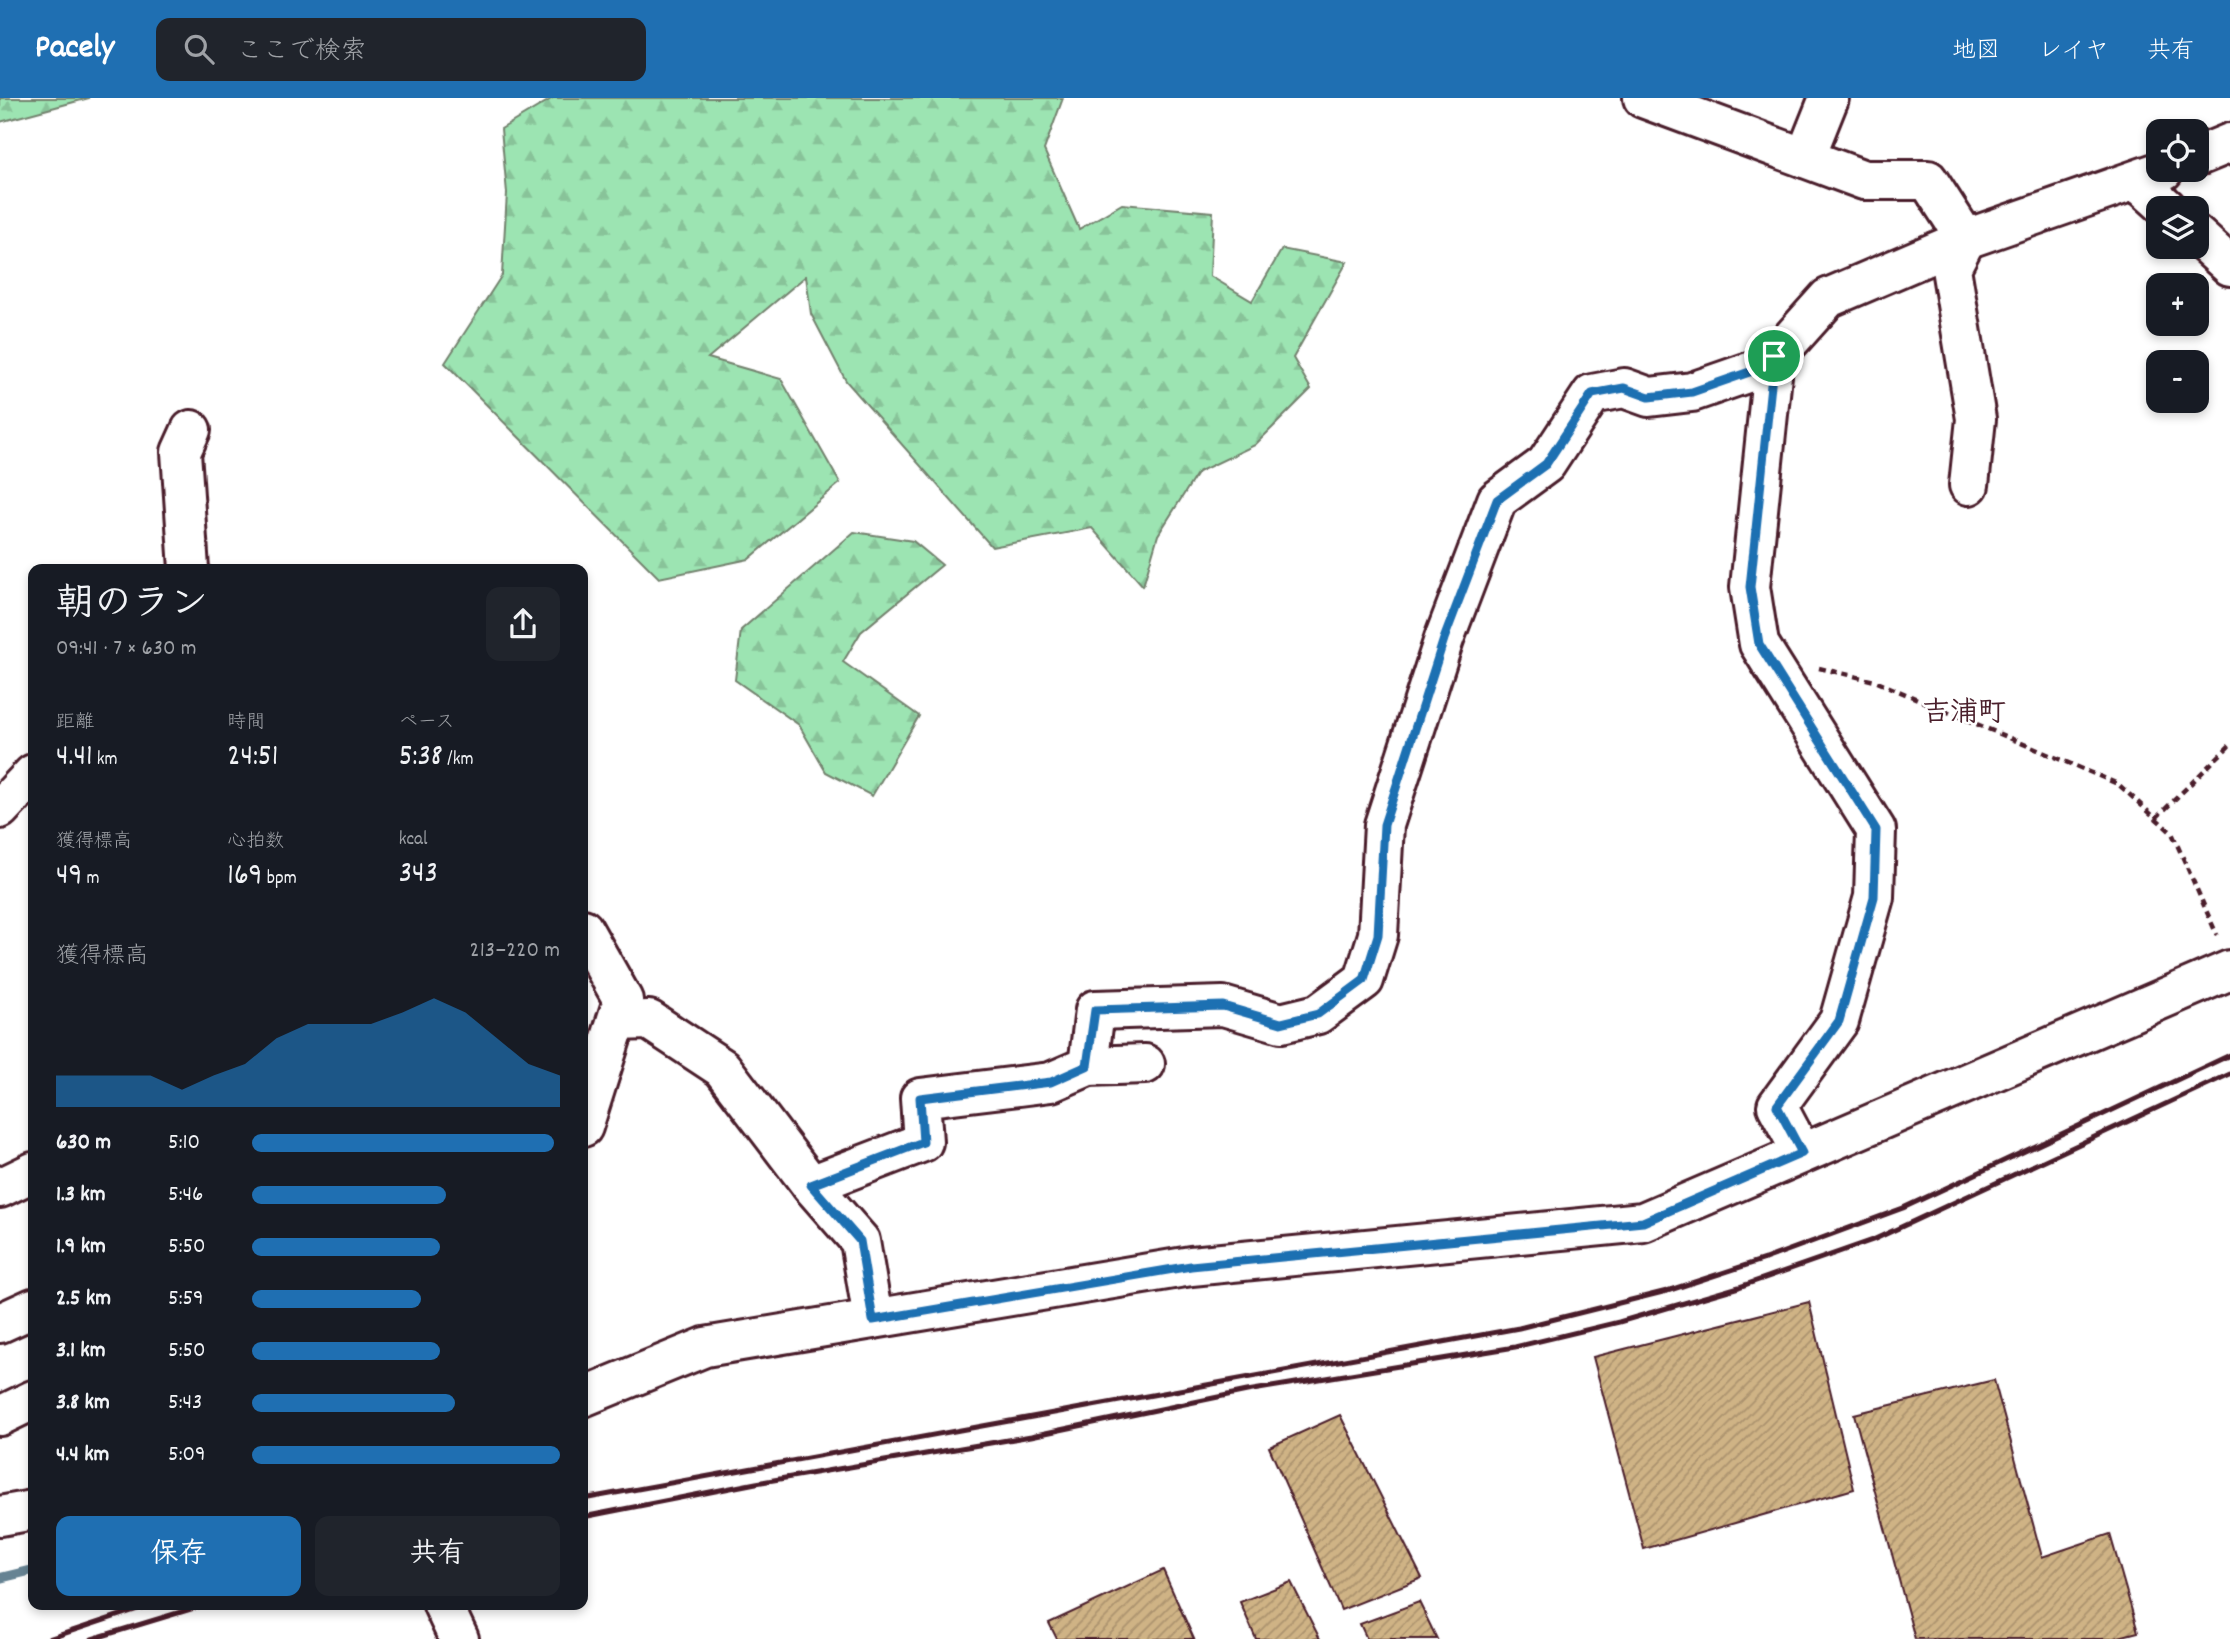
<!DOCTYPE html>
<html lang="ja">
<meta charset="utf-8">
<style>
:root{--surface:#171b24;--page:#20242c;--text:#f1f3f6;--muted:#9ea1a6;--accent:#1f6fb2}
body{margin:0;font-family:Dekko,"Klee One",sans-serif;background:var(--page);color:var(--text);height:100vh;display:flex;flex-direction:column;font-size:26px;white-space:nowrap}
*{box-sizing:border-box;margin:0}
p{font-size:23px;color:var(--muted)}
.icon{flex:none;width:38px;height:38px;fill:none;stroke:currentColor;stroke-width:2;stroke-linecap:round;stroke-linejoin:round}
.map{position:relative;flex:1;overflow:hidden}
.details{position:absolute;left:28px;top:466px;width:560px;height:1046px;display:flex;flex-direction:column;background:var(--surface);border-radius:14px;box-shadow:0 4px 10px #0003}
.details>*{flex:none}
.tools{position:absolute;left:2146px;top:21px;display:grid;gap:14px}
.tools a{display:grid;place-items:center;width:63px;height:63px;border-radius:14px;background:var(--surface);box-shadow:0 4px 10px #0003;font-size:35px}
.pin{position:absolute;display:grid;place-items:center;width:60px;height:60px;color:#fff;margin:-30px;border:4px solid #fff;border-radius:50%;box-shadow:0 2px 7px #0007}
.round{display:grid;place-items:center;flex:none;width:74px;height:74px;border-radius:14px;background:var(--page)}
.headline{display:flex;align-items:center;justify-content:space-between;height:119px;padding:0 28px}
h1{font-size:38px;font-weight:600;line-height:52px}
.metrics{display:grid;grid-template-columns:repeat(3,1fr);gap:10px;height:119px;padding:7px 28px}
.metrics div{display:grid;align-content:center}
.metrics b{font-size:30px;font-weight:600}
.metrics small{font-size:19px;font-weight:400}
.metrics p{font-size:19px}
.chart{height:196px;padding:14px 28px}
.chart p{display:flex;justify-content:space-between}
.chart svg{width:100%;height:126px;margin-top:7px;fill:var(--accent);opacity:.7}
.cta{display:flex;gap:14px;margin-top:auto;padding:14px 28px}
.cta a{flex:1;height:80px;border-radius:14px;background:var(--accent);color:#fff;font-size:28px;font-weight:600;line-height:80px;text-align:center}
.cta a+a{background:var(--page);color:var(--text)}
ul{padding:0 28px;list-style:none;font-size:23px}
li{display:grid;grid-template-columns:112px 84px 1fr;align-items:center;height:52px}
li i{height:18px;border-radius:9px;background:var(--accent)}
header{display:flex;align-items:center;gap:42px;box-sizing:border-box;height:98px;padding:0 35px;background:var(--accent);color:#fff}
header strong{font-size:33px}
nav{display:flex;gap:38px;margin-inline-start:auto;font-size:24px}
.search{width:490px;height:63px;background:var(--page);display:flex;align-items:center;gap:18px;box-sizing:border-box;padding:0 24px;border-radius:14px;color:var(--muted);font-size:26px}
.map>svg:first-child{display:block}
.forest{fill:url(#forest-firs);stroke:#73826e;stroke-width:2}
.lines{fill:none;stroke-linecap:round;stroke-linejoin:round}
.stream{stroke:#668393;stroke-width:10}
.building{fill:url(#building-hatch);stroke:#4a1f2b;stroke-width:2}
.minor-casing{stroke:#4a1f2b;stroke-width:44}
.path{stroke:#4a1f2b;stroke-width:4.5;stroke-dasharray:7 5;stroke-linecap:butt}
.minor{stroke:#fff;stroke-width:38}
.rail{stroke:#4a1f2b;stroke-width:5}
.route-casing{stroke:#fff;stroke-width:14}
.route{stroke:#1f6fb2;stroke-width:9}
.labels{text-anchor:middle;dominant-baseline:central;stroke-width:5;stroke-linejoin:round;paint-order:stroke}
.neighbourhood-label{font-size:28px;font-weight:bold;fill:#4a1f2b;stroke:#fff}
</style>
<header>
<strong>Pacely</strong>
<div class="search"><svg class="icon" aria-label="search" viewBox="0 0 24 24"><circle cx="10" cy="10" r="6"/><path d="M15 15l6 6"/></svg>ここで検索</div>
<nav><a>地図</a><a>レイヤ</a><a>共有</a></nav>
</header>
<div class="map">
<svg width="2230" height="1541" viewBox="0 0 2230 1541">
<defs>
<pattern id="forest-firs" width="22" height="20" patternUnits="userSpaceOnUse" patternTransform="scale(1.75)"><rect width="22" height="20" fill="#9ce4b2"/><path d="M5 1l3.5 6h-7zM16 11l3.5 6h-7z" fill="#88c399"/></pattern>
<pattern id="building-hatch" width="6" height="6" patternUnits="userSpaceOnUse" patternTransform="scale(1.75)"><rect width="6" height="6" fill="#cfb385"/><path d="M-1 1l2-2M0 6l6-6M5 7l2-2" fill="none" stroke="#aa916d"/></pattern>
</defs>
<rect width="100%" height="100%" fill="#fff"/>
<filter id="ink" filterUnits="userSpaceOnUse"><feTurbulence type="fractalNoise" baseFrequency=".0143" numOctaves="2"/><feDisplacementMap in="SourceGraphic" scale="14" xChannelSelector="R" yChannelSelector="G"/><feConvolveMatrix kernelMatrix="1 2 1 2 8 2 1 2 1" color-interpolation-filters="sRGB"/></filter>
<g filter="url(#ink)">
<g class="forest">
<path d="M0,0H89L0,24Z"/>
<path d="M553,0H1063L1044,52L1079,131L1122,106L1213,114L1210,178L1252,203L1282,151L1347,164L1293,260L1311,291L1255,347L1198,374L1158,437L1143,488L1092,430L992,449L846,283L811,216L806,178L708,260L781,281L840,385L749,461L659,480L445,265L502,177L507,95L501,31Z"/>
<path d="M854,434L913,443L942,467L861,534L843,564L919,618L872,698L826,674L799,627L735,582L741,532Z"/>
</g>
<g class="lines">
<path class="stream" d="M0,1480L33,1472"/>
</g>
<g class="building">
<path d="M1809,1204L1854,1391L1644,1451L1593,1259Z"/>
<path d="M1994,1282L2042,1459L2110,1436L2138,1534L2111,1541H1915L1854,1316Z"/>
<path d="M1340,1317L1422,1480L1341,1512L1269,1349Z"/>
<path d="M1163,1472L1194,1541H1057L1049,1525Z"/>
<path d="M1291,1484L1320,1541H1256L1240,1504Z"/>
<path d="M1419,1504L1437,1541H1367L1360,1526Z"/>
</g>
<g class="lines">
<g class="minor-casing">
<g id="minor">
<path d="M1643,0L1864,82H1928L1966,141L2164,72"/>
<path d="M2196,59L2230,45"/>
<path d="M1805,60L1829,0"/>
<path d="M2137,83L2167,110"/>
<path d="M2196,137L2230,168"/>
<path d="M1966,141L1951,170L1976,321L1969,387"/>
<path d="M1774,258L1750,489L1759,546L1876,732L1874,799L1839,923L1777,1008L1802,1055"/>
<path d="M189,471L181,354L191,332"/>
<path d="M0,711L33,676"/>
<path d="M583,831L623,902L583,1029"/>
<path d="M617,923L649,922L722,970L811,1087L860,1143L873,1221"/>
<path d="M1088,968L1095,912L1223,908L1281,925L1318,916L1364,882L1378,837L1384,727L1444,541L1497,402L1546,366L1592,296L1624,290L1649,299L1692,294L1761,270L1785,248L1828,200L1966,141"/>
<path d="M811,1087L923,1044L920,1000L1051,984L1088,968L1145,966"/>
<path d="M0,1090L33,1074"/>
<path d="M0,1225L33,1210"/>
<path d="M583,1299L705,1249L1191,1168L1643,1124L2230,872"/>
<path d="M0,1318L33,1302"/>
<path d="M0,1418L33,1412"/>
<path d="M443,1507L459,1541"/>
</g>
</g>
<g class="path">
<path d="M1819,570L1875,583L2118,686L2172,735L2217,837"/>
<path d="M2156,720L2230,647"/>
</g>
<use href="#minor" class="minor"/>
<g class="rail">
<path d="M583,1401L1519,1230L1667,1193L1765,1161L1903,1110L2230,957"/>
<path d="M583,1419L756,1385L1031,1338L1247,1293L1515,1249L1619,1224L1739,1189L1873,1142L2230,976"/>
<path d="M48,1541L150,1507"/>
<path d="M92,1541L204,1507"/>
</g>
</g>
</g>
<g class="lines" filter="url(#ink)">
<g class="route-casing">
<path id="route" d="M1774,258L1750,489L1759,546L1876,732L1874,799L1839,923L1777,1008L1802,1055L1643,1124L1191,1168L873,1222L860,1143L811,1087L923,1044L920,1000L1051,984L1087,968L1095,912L1223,908L1281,925L1318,916L1364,882L1378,837L1384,727L1444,541L1497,402L1546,366L1592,296L1624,290L1649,299L1692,294L1761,270Z"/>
</g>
<use href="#route" class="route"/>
</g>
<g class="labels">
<g class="neighbourhood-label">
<text x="1964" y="617">吉浦町</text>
</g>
</g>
</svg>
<div class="tools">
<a><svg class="icon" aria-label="locate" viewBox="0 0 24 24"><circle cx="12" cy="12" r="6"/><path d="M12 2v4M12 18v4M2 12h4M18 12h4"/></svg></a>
<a><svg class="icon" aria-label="layers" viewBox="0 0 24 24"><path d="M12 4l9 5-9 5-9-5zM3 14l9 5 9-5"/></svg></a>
<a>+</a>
<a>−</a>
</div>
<div class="pin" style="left:1774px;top:258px;background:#1e9e55"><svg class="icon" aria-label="arrive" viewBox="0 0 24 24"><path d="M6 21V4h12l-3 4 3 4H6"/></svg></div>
<section class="details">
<div class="headline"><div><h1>朝のラン</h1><p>09:41 · 7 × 630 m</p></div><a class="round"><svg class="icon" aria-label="share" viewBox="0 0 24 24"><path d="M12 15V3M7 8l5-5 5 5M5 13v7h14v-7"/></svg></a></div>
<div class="metrics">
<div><p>距離</p><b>4.41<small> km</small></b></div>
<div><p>時間</p><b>24:51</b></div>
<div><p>ペース</p><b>5:38<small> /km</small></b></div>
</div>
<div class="metrics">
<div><p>獲得標高</p><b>49<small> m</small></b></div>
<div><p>心拍数</p><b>169<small> bpm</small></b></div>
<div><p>kcal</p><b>343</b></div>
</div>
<div class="chart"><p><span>獲得標高</span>213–220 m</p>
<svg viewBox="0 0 160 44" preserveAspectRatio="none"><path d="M0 44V33L10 33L20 33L30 33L40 38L50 33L60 29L70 20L80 15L90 15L100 15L110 11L120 6L130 11L140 20L150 29L160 33V44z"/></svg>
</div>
<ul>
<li><b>630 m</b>5:10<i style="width:98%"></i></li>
<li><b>1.3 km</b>5:46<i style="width:63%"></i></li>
<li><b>1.9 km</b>5:50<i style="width:61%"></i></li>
<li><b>2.5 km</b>5:59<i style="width:55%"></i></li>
<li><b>3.1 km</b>5:50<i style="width:61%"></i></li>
<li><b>3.8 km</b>5:43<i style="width:66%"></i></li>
<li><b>4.4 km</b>5:09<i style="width:100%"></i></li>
</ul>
<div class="cta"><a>保存</a><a>共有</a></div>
</section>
</div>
